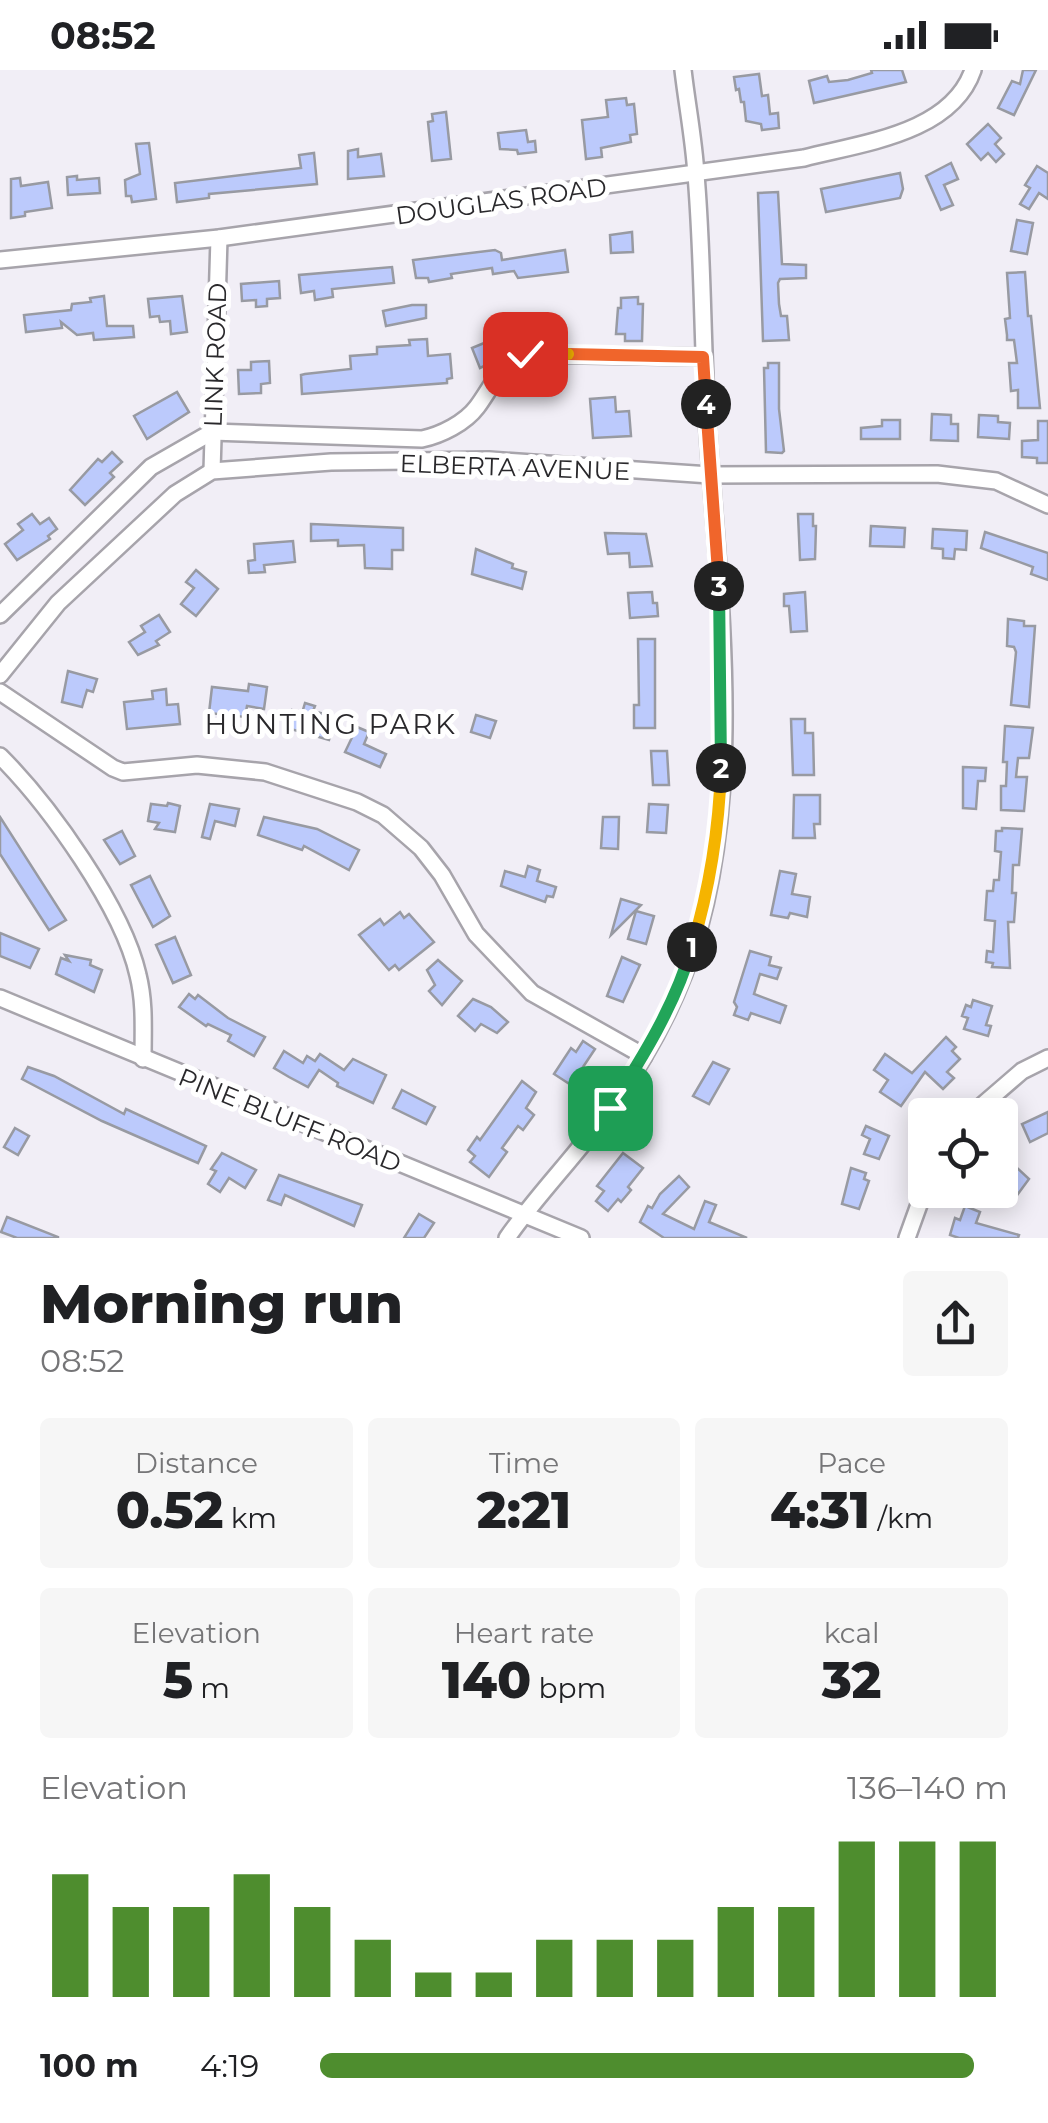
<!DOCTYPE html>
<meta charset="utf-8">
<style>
:root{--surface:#fff;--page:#f6f6f6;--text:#202124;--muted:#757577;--accent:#4e8d2e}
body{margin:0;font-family:Montserrat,sans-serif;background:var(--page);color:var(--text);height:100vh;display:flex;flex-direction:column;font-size:38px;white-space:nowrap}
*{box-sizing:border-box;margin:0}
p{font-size:32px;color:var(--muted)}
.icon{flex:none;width:55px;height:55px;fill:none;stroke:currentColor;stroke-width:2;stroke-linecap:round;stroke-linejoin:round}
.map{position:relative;height:1168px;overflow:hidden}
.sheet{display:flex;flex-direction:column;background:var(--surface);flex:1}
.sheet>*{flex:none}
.buttons{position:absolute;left:908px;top:1028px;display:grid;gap:20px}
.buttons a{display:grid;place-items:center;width:110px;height:110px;border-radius:10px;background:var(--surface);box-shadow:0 5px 25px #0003;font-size:50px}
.pin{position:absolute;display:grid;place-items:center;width:85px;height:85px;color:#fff;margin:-42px;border-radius:20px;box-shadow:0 5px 15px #0006}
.km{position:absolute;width:50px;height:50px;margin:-25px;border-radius:50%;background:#222;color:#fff;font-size:28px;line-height:50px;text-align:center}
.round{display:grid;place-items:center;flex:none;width:105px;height:105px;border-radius:10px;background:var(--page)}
.head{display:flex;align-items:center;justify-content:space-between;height:170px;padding:0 40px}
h1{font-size:55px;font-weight:800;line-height:75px}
.metrics{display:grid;grid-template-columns:repeat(3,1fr);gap:15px;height:170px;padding:10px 40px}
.metrics div{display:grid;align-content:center;border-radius:10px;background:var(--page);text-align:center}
.metrics b{font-size:50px;font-weight:800}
.metrics small{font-size:28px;font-weight:400}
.metrics p{font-size:28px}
.chart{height:280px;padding:20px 40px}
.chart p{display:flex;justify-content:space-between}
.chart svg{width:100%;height:180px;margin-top:10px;stroke:var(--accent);stroke-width:6}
ul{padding:0 40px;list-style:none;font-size:32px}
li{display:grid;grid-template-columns:160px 120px 1fr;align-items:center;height:75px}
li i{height:25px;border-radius:12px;background:var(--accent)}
.status{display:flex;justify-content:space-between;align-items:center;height:70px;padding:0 50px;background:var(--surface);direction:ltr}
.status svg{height:28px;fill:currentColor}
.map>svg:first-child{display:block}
.building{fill:#bccafc;stroke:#989aa2;stroke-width:2.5}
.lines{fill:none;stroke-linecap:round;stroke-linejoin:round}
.minor-casing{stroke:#a7a4ab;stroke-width:20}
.minor{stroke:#fff;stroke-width:15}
.split-1-casing{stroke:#fff;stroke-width:20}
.split-2-casing{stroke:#fff;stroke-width:20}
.split-3-casing{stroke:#fff;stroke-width:20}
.split-4-casing{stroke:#fff;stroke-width:20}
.split-5-casing{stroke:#fff;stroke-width:20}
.split-6-casing{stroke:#fff;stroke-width:20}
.split-1{stroke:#22a559;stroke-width:12}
.split-2{stroke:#f5b400;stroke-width:12}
.split-3{stroke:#22a559;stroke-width:12}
.split-4{stroke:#f0652b;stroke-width:12}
.split-5{stroke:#f0652b;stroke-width:12}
.split-6{stroke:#f5b400;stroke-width:12}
.labels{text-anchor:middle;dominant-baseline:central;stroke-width:10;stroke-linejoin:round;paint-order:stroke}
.street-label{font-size:25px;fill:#29282b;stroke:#fff}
.neighbourhood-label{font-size:28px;letter-spacing:2.5px;fill:#29282b;stroke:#fff}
</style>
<div class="status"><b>08:52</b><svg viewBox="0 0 49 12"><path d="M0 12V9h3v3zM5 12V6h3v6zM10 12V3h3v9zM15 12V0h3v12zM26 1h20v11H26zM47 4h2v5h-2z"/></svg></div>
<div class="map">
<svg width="1048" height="1168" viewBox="0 0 1048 1168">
<rect width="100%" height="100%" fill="#f1eef6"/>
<g class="building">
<path d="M871,0H902L906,12L814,33L809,11L827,6L829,12L848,10L872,3Z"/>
<path d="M1023,0H1036L1014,45L998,38L1012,11L1020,14Z"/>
<path d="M759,4L762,26L768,25L770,44L778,43L779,58L762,60L761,54L746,51L744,32H741L739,19L736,20L734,7Z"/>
<path d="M626,28L627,35L634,34L637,64L630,65L631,72L601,78L602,87L586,89L582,50L608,47L606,30Z"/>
<path d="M446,42L451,89L432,91L428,52L433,51L432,44Z"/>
<path d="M988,54L1001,68L995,74L1004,84L996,92L988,83L981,90L967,74Z"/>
<path d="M526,60L528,72L535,71L536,82L518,84L517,80L500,79L498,63Z"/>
<path d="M149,73L156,129L132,132L131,126H126L125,110L140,104L136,74Z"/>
<path d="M358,79V87L381,84L384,106L348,109V81Z"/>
<path d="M314,83L317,114L209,124V128L177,132L175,113L301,98L299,85Z"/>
<path d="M951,93L958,109L944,115L953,135L941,140L926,106Z"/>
<path d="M1037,96L1048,103V129L1039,123L1029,139L1020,134L1030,118L1025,115Z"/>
<path d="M900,103L903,119L900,128L826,142L821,119Z"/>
<path d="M77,106V110L99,108L100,123L68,125L67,107Z"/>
<path d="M20,108L21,116L48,112L52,138L25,142V146L11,148V109Z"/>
<path d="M778,122L782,194L806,195V208L780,209L778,213L779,234L781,246H787L789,270L763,271L758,123Z"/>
<path d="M1017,150L1033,153L1027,184L1011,181Z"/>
<path d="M632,162L633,182L611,183L610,165Z"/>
<path d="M495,180L501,183L502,190L565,180L568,202L518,208L514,201L493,204L492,198L451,204L452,208L429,212L428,208H416L413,190Z"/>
<path d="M392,197L394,213L332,219L333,227L315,230L314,221L301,223L299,205Z"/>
<path d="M1025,202L1028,246H1031L1040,338H1018V320L1011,321L1009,293H1017L1014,270H1007V265L1005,249L1010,248L1007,203Z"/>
<path d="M279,211L280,228L267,229V236L256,237V230L242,231L241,214Z"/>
<path d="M104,226L107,256H133L134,267L94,270L93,263L77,265L61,252L62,258L26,262L24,245L71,240L72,234L91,232L90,228Z"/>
<path d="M182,226L187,262L171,264L170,251L160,252L159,246L150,247L148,229Z"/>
<path d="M638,227V234H643L642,271H625V264H616L618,238H621V228Z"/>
<path d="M412,235H426V248L386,256L383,241Z"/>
<path d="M506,264L511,278L495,291L480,298L472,278Z"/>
<path d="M427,269L428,286L450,284L452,308L447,309V313L302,324L301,305L305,304L351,299L350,286L377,284V277L410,275L409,270Z"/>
<path d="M269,291L270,313L261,314V323L239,324L238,300H251V292Z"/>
<path d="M768,293H779V339L784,381L782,383L766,382L764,298H768Z"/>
<path d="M177,322L189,342L147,369L134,346Z"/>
<path d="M615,327L616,342L629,341L631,366L593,368L590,329Z"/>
<path d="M932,344L951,345V354H958V371L931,370Z"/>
<path d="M979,345L998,346V352L1010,353L1009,369L978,367Z"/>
<path d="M882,350H900V369H861V358L882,356Z"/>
<path d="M1038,351H1048V393H1037V388L1022,387V371L1038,370Z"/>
<path d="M112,382L122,392L110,403L114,407L85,435L70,420L98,389L102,392Z"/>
<path d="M32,444L40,454L49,448L57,459L48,466L50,469L17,490L5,474L23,460L18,454Z"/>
<path d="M798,444H813V456H816L815,489L800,490Z"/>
<path d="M311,454L403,458V480H392V499L365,498L364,475L338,476V470L311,471Z"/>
<path d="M871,456L905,458L904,477L870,476Z"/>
<path d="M933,459L967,461L966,480L955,479L954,489L943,488V479L932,478Z"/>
<path d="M985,462L1048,483V510L1031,504L1033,497L981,478Z"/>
<path d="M605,463L646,464L652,496L630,497L629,483L608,484Z"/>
<path d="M293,471L295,492L264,495L265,502L249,503L248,491L255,490L254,474Z"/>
<path d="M476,479L513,494L512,498L526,502L522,519L472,504Z"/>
<path d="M196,500L218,519L196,546L181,534L194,518L186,512Z"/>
<path d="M652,522L653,533H657L658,546L630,548L628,523Z"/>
<path d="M805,522L807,561L791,562L789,536H784V524Z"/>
<path d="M159,545L170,562L156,571L159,575L138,585L129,572L145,562L141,556Z"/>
<path d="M1008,549L1024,551V556H1035L1029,637L1011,635L1016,582L1014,577L1007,576Z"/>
<path d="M638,569H655V658H634V635H639Z"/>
<path d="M68,601L97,609L93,622L87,620L82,637L62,632Z"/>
<path d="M249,614L267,617L264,639L247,636L245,647L209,643L212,617L248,621Z"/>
<path d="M166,619L167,635L178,634L180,654L127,659L124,632L153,629L152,621Z"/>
<path d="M305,633L315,636L313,641L324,644L323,650L334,653L329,670L287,658L292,640L302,643Z"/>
<path d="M476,645L496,651L490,668L471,662Z"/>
<path d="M791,649H805V663H813L814,705H793Z"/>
<path d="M1005,656L1033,658L1029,688H1018L1016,707H1027L1024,741L1001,740V716H1006L1007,692H1003Z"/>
<path d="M357,657L369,662L364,674L386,684L380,697L345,682Z"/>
<path d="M651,681H667L669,715H653Z"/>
<path d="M963,697L986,698L985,711H978L976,739L963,738Z"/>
<path d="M794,725H820V754H814L815,768H793Z"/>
<path d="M168,733L180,736L175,762L155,759L159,753L148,751L151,734L167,736Z"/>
<path d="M210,734L239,739L235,756L215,751L210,769L202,767Z"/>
<path d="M649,734L668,735L666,763L647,762Z"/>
<path d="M0,747L66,850L49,860L0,784Z"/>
<path d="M264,747L317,759L359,780L349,800L304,776L302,780L258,765Z"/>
<path d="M603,747H619L618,779L601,778Z"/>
<path d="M1002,758L1022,759L1019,795H1013L1012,823H1016L1014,852H1008L1010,898L992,897L993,893L986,892L987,881L993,882L995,851L985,850L987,821H993L994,810H999L1001,782L995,781L996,761H1002Z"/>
<path d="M122,761L135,786L120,794L104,770Z"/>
<path d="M528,796L540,800L537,811L556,817L553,827L547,826L545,832L501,816L505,801L525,807Z"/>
<path d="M780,801L796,804L792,824L810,827L807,847L790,843L788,848L771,845Z"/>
<path d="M150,806L170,846L153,857L131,815Z"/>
<path d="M621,829L641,835L611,865Z"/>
<path d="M636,841L654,846L646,874L628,869Z"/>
<path d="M400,842L404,848L409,844L434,872L399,900L395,895L389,900L359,865L380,849L384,855Z"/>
<path d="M0,863L39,879L30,898L0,886Z"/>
<path d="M175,867L191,905L173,913L156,875Z"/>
<path d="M750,881L771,887L769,895L781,898L777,909L760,904L754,924L786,936L780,953L751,943L748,950L734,945L737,937L734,932Z"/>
<path d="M65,885L91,890L90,895L102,900L94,922L56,904L61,888L69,891Z"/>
<path d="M622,887L640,895L623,932L607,926Z"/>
<path d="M438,890L462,911L442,935L429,921L435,915L427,900Z"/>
<path d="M189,924L195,929L198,925L228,948L265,967L254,986L228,971L231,965L208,954L206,956L179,937Z"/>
<path d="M473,929L491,937L508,952L497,963L481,954L475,961L458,946Z"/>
<path d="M973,930L992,936L986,955L991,956L988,966L964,959L968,948L962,946L966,935L971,937Z"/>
<path d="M946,967L956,977L952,981L960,989L947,1002L954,1008L943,1019L925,1002L901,1036L880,1022L888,1010L874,1000L885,984L912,1003Z"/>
<path d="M583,971L595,979L571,1015L554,1004L571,978L576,982Z"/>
<path d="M284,981L303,993L307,986L315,991L320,984L344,1000L353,989L386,1005L373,1033L337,1016L338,1013L319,1000L308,1017L289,1007L274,998Z"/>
<path d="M713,992L729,999L709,1034L693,1026Z"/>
<path d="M28,997L54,1006L124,1044L126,1039L206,1076L198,1093L102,1051L22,1009Z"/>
<path d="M522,1011L536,1022L526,1038L534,1045L523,1060L518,1056L502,1078L507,1082L489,1107L470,1092L475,1086L468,1080L477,1067L480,1070Z"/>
<path d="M402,1020L435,1037L426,1054L393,1038Z"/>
<path d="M1048,1042V1063L1030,1072L1022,1054Z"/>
<path d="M866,1056L889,1066L879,1089L864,1084L870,1069L862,1065Z"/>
<path d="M15,1058L29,1066L18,1085L4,1077Z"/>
<path d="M1000,1082L1029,1109L1012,1132L1000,1124Z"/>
<path d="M222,1083L256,1100L245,1118L229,1108L220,1122L208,1114L216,1101L211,1099Z"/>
<path d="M623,1083L643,1098L628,1117L631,1120L621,1132L618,1129L608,1141L596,1131L604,1121L597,1116Z"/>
<path d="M851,1098L866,1103L864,1109L869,1111L859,1139L842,1134Z"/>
<path d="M279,1105L362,1135L354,1156L285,1125L281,1135L268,1130Z"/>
<path d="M679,1106L689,1117L663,1144L694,1159L705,1131L716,1135L709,1152L747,1168H664L640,1152L648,1136L652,1138L660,1124Z"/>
<path d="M965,1136L980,1142L976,1153L1019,1165L1018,1168H959L950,1165L955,1148L960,1150Z"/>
<path d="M419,1144L434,1153L424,1168H404Z"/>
<path d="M7,1147L58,1167V1168H17L1,1162Z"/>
</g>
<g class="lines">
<g class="minor-casing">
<g id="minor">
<path d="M0,190L219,168L804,88C861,73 951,64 973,0"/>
<path d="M212,401L219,168"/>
<path d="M0,545L151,397L212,362L422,369C441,365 465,353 477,337C492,317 500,294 525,284L703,287"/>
<path d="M0,605L58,533L175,424L212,401L331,392L489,390L710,405L937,404L996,411L1048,435"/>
<path d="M0,622L113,698L123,702L197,695L265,702L357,732L383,745L421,778L442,805L476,864L532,923L644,986"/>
<path d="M0,686C49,735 123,838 138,905C145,933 143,960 143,989"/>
<path d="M0,928L581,1168"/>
<path d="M971,1045L1022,1001L1048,988"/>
<path d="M507,1168C539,1122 579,1083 611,1037C640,996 666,951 684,904C749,735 718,525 707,348C702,267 703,186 696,105C694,70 687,35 683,0"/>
<path d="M907,1168L925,1118"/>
</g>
</g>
<use href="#minor" class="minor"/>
</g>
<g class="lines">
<g class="split-1-casing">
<path id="split-1" d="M610,1038C643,987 675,935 692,877"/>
</g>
<g class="split-2-casing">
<path id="split-2" d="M692,877C710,817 719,760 721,698"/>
</g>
<g class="split-3-casing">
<path id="split-3" d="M719,516L721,698"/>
</g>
<g class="split-4-casing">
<path id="split-4" d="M706,334L719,516"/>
</g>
<g class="split-5-casing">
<path id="split-5" d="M568,284L703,287L706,334"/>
</g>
<g class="split-6-casing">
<path id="split-6" d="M525,284H568"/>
</g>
<use href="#split-1" class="split-1"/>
<use href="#split-2" class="split-2"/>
<use href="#split-3" class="split-3"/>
<use href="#split-4" class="split-4"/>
<use href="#split-5" class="split-5"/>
<use href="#split-6" class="split-6"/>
</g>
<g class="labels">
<g class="street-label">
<text transform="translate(501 131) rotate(-8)">DOUGLAS ROAD</text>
<text transform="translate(215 285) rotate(-88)">LINK ROAD</text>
<text transform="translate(515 397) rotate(2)">ELBERTA AVENUE</text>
<text transform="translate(290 1050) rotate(22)">PINE BLUFF ROAD</text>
</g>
<g class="neighbourhood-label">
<text x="331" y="654">HUNTING PARK</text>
</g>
</g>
</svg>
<div class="buttons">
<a><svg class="icon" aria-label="locate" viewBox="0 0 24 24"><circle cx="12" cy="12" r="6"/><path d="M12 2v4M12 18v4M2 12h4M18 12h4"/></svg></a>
</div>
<div class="pin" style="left:610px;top:1038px;background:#1e9e55"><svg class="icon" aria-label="arrive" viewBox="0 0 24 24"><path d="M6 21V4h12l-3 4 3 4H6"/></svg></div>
<div class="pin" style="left:525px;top:284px;background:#d93025"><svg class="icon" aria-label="check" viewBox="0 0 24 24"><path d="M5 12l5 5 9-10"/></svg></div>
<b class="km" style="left:692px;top:877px">1</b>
<b class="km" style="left:721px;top:698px">2</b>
<b class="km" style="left:719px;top:516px">3</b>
<b class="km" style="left:706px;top:334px">4</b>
</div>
<section class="sheet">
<div class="head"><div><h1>Morning run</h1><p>08:52</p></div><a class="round"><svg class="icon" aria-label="share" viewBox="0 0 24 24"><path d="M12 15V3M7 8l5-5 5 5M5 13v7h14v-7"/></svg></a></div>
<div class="metrics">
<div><p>Distance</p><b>0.52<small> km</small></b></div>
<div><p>Time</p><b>2:21</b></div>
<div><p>Pace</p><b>4:31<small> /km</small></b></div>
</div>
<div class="metrics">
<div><p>Elevation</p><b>5<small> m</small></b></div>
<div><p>Heart rate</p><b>140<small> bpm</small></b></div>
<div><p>kcal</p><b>32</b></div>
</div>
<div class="chart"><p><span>Elevation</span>136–140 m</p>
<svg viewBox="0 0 160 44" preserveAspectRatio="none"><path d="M5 44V14M15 44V22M25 44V22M35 44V14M45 44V22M55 44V30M65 44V38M75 44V38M85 44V30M95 44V30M105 44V30M115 44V22M125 44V22M135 44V6M145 44V6M155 44V6"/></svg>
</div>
<ul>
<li><b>100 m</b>4:19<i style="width:95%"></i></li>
</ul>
</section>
